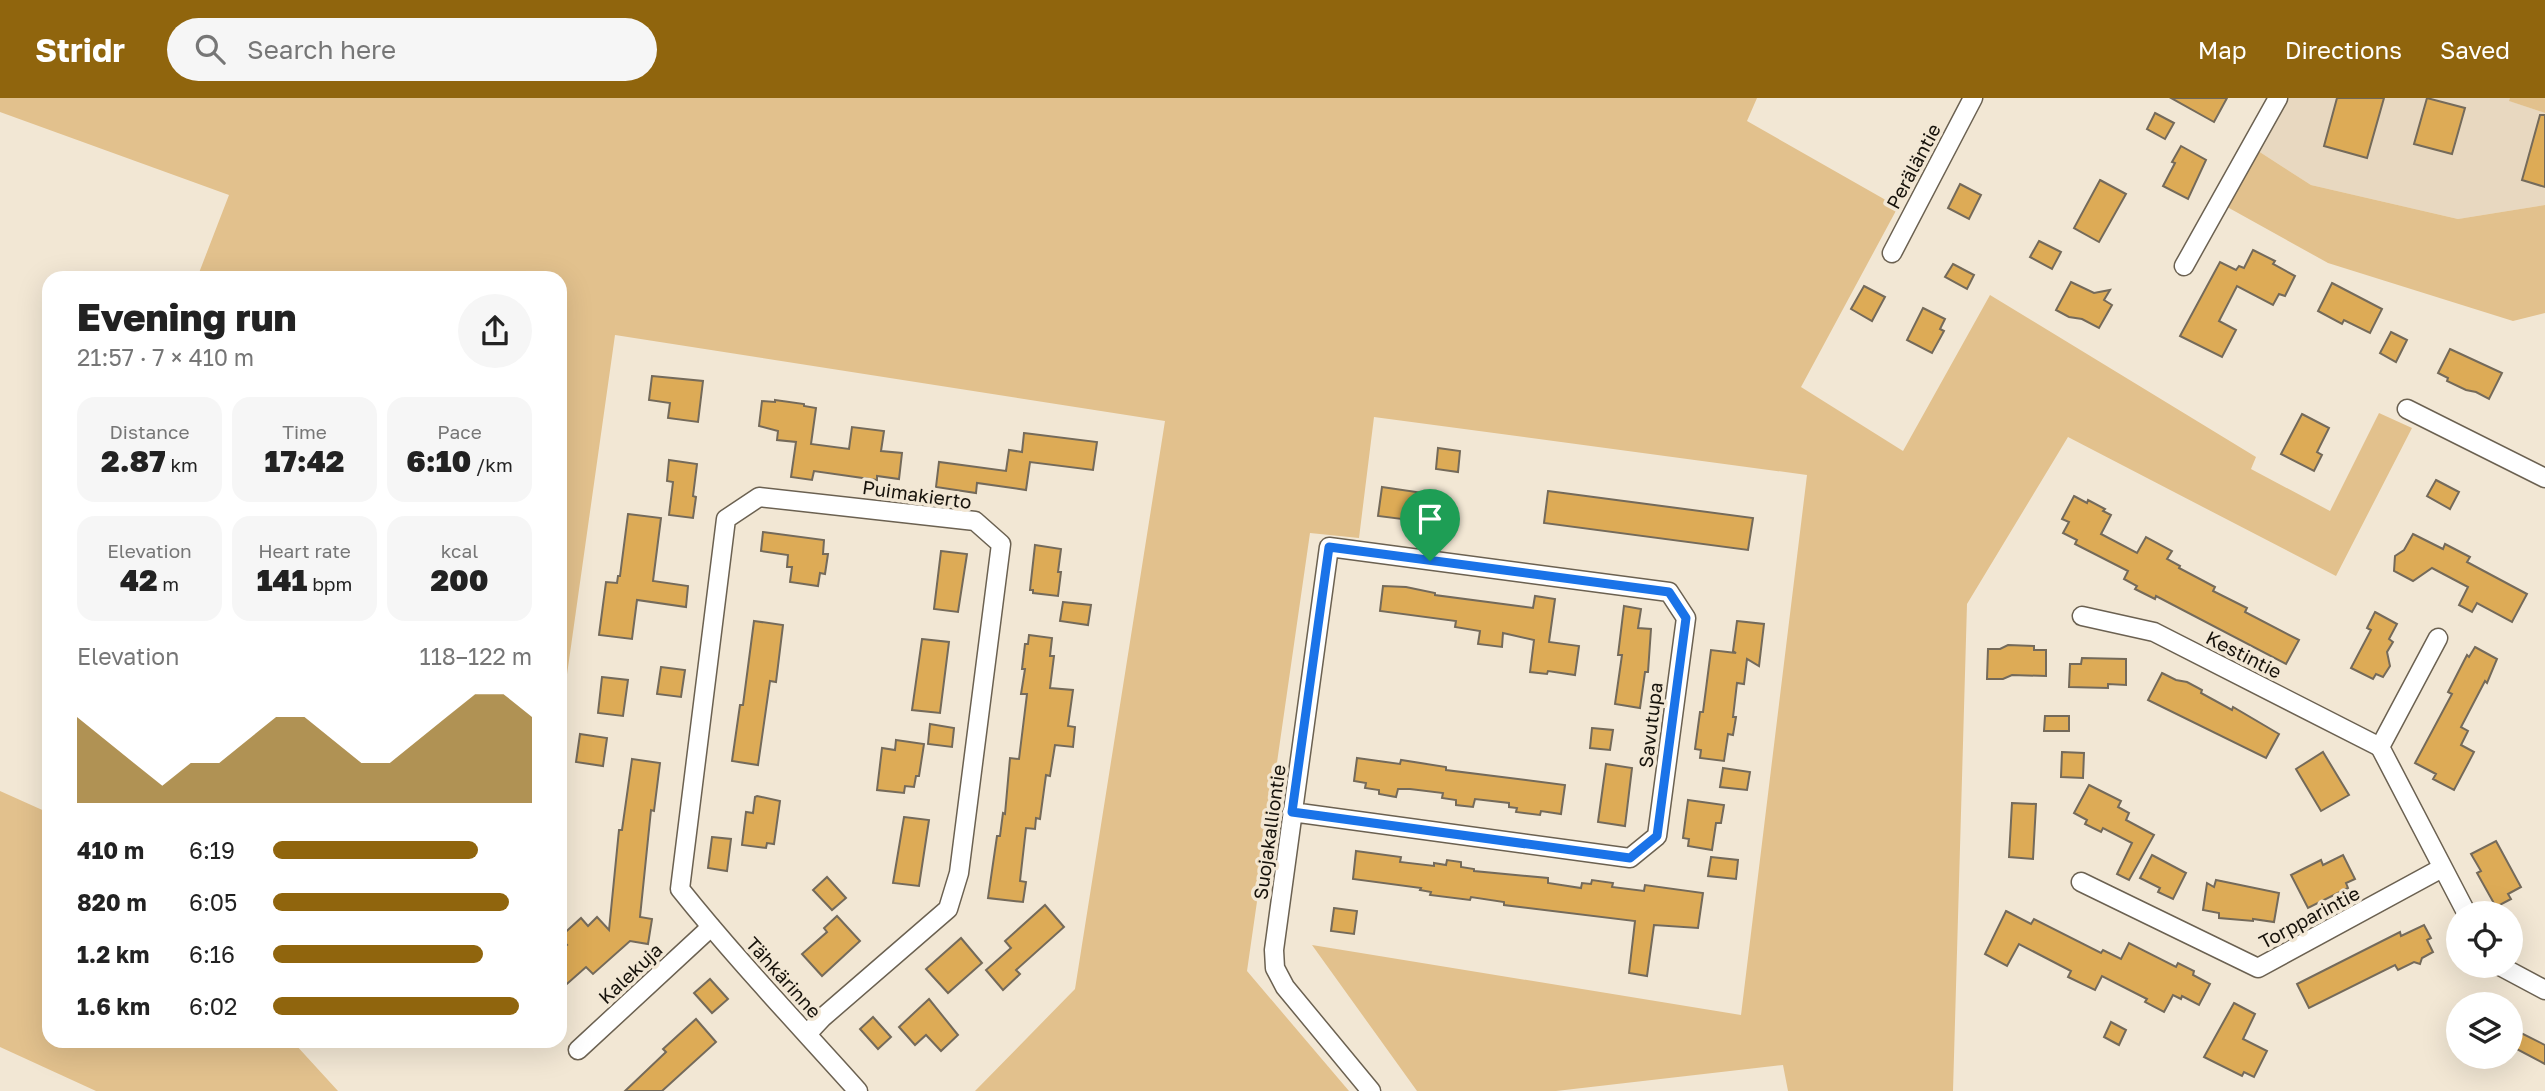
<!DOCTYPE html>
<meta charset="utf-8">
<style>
:root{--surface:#fff;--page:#f6f6f6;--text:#222;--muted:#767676;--accent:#90650d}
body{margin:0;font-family:"Golos Text",sans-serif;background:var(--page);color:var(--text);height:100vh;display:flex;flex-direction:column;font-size:26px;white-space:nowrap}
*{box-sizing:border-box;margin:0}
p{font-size:23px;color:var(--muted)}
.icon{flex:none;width:38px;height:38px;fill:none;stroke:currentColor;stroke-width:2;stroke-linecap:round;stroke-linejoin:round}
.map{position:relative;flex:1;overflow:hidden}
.sheet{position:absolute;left:42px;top:173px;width:525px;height:777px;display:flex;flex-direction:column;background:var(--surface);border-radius:21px;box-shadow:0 7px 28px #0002}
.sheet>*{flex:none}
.tools{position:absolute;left:2446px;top:803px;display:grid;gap:14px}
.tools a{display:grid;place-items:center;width:77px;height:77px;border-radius:50%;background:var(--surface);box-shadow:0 7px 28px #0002;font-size:35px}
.pin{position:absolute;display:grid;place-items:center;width:60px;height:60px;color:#fff;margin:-72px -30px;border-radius:50% 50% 50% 0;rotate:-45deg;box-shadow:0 0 7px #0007}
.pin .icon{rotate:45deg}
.round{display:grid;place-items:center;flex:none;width:74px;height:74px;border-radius:37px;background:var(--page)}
.overview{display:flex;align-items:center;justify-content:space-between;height:119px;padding:0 35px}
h1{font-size:38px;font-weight:800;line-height:52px}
.metrics{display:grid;grid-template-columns:repeat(3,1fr);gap:10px;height:119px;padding:7px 35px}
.metrics div{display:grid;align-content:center;border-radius:18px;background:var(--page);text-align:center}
.metrics b{font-size:30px;font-weight:800}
.metrics small{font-size:19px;font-weight:400}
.metrics p{font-size:19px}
.chart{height:196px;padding:14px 35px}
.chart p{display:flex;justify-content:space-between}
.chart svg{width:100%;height:126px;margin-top:7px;fill:var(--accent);opacity:.7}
ul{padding:0 35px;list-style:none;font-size:23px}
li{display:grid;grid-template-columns:112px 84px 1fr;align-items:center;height:52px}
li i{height:18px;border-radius:9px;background:var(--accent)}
header{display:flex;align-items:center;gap:42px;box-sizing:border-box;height:98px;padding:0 35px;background:var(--accent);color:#fff}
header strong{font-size:33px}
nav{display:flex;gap:38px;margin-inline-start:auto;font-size:24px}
.search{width:490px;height:63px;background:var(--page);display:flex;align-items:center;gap:18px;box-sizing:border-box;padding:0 24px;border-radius:38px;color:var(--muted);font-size:26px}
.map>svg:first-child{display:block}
.built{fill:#e8d8c0}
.green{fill:#e2c18d}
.building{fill:#ddab56;stroke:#746a5a;stroke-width:2}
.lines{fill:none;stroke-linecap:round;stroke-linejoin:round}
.street-casing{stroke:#6b6151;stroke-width:21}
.street{stroke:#fff;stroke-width:18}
.route-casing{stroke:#fff;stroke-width:14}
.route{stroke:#1a73e8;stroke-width:9}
.labels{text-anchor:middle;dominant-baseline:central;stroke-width:7;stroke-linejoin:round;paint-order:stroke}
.street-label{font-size:19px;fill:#16120b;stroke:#f2e7d4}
</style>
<header>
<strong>Stridr</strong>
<div class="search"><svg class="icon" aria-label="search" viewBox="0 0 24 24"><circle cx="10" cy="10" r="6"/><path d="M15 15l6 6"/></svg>Search here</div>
<nav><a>Map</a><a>Directions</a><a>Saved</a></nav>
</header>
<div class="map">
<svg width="2545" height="993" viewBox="0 0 2545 993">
<rect width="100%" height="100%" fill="#f2e7d4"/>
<path class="built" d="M2278,0H2510V3L2545,15V107L2458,121L2311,87L2252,49Z"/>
<g class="green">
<path d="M0,0H1757L1747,23L1898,109L1801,289L1903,353L1990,197L2256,359L2251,371L2330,413L2379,315L2412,330L2336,478L2068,339L1967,506L1953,993H1788L1783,967L1556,993H1417L1312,847L1741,917L1807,377L1374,319L1359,440L1310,435L1247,873L1349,993H975L1075,891L1165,323L615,237L560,626V180H197L229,97L0,14Z"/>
<path d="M2510,0H2545V15L2509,3Z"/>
<path d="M2252,49L2311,87L2458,121L2545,107V215L2513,223L2328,165L2220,105Z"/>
<path d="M0,693L49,715V943H302L295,946L338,993H96L0,949Z"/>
</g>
<g class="building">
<path d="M2171,0H2227L2214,24Z"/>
<path d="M2337,0H2384L2367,60L2324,48Z"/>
<path d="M2427,0L2465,10L2452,56L2414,46Z"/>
<path d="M2155,15L2174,25L2165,41L2147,31Z"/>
<path d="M2540,17H2545V89L2522,82Z"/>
<path d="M2181,48L2206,62L2188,101L2163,88L2175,65L2172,64Z"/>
<path d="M2100,82L2126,96L2099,144L2074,130Z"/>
<path d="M1960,86L1981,97L1969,121L1948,110Z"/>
<path d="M2039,143L2061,154L2052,171L2030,159Z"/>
<path d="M2253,152L2275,163L2273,166L2295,178L2285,198L2279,196L2273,207L2237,188L2219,223L2236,232L2222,259L2180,238L2220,164L2236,172L2239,168L2244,170Z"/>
<path d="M1953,166L1974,177L1967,191L1945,179Z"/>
<path d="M2071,184L2094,195L2110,192L2104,202L2112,207L2099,230L2082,221L2069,219L2056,212Z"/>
<path d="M2332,185L2382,211L2370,235L2344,222L2342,226L2318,213Z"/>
<path d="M1864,188L1885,199L1872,223L1851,211Z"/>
<path d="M1923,210L1945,221L1940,231L1944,233L1932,255L1907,242Z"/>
<path d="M2391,234L2407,242L2396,264L2380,255Z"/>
<path d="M2450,251L2502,275L2489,301L2476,294L2466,292L2447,283L2448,280L2438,275Z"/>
<path d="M652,278L703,283L698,324L668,320L670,305L649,302Z"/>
<path d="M775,302L804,306V308L816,310L811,346L849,351L852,329L884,333L881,353L902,355L899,381L877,378V382L814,373L812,382L791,379L796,344L777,342L778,333L759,328L762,303L775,304Z"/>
<path d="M2302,316L2329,330L2317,354L2322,357L2314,373L2281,356Z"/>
<path d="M1024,335L1097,344L1093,372L1030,364L1026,392L977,385L976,395L936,389L939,364L1006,373L1009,352L1022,354Z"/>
<path d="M1438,350L1460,353L1458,374L1436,371Z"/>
<path d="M669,362L697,366L693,398L696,399L693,420L669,417L673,384L667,383Z"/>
<path d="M2436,382L2459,394L2450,411L2427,398Z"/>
<path d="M1382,389L1437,397L1433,425L1378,418Z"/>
<path d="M1548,393L1753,420L1748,452L1544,425Z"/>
<path d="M2074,398L2087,405L2088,402L2105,411L2103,413L2111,417L2101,436L2137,455L2146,439L2172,453L2167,461L2180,468L2179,470L2215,489L2213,493L2247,510L2245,514L2299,542L2286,566L2156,498L2155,501L2135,491L2137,488L2124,481L2128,473L2075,446L2077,442L2063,435L2069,424L2062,421Z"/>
<path d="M628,416L661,420L653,483L688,488L686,509L637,502L632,541L599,537L606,484L617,485L618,478H620Z"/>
<path d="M763,434L824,442L823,456H828L825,476L820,475L818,488L790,484L792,469H787L788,457L761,453Z"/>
<path d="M2413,436L2443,451L2445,446L2470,459L2467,464L2527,496L2512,524L2477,505L2472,514L2459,507L2468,489L2432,470L2413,483L2394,473L2395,458L2404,452Z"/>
<path d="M1035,447L1061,451L1058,474H1061L1058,498L1033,495V492H1030Z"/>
<path d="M941,453L967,456L958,514L934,511Z"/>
<path d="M1383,488L1406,489L1435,495V497L1533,510L1535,498L1555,501L1549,544L1579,548L1575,577L1548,573L1547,576L1530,574L1534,542L1503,535L1502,549L1478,546L1480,533L1455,529L1456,523L1380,513Z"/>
<path d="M1063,504L1091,507L1088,527L1060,523Z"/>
<path d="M1624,508L1641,511L1638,530L1651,531L1648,574H1645L1640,610L1615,606L1622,557H1618Z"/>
<path d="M2375,514L2397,526L2389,541L2393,544L2387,554L2390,568L2383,579L2376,576L2373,581L2351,570L2371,532L2367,530Z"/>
<path d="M754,523L783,527L776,584L770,583L758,667L732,663L740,607H743Z"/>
<path d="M1737,523L1764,526L1759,568L1747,561L1744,586L1737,585L1733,619H1736L1733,637L1728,636L1724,663L1700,660L1701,652L1695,651L1700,614H1703L1711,552L1736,555L1733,553Z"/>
<path d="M1029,537L1052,540L1050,558H1054L1050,590L1073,592L1068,628L1075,629L1073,649L1055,647L1050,678L1046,677L1040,721L1036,720L1035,731L1026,730L1020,783L1026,784L1023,804L988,800L997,738H1000L1003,715L1005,716L1010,660L1019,661L1027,596H1021L1025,571H1022L1025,546H1028Z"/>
<path d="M922,541L949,544L940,615L912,612Z"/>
<path d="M2008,547L2034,548V552H2046V578L2012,577L2003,581H1987L1988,551H2000Z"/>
<path d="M2475,549L2497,561L2487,585L2485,583L2461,629L2468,633L2461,647L2474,654L2454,692L2433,681L2436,676L2415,665L2452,596L2448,594L2467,557L2469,559Z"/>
<path d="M2082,560L2126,561V587L2108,586V590L2069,589L2070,566H2081Z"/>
<path d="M661,569L685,572L681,599L657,596Z"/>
<path d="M2162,575L2176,582L2187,584L2202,592L2201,595L2232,612L2233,609L2279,636L2266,660L2148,602Z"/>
<path d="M602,579L628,582L623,618L598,615Z"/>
<path d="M2045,618H2069V633H2044Z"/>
<path d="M930,626L954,630L952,649L928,646Z"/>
<path d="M1592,630L1613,632L1610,652L1590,650Z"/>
<path d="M580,636L607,640L603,668L576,664Z"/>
<path d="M896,642L924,646L919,678H916L914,689L905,688L904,695L877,692L882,650L895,652Z"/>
<path d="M2062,654L2084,655L2083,680L2061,679Z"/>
<path d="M2323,654L2349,697L2321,713L2296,671Z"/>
<path d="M1357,660L1400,666L1401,662L1446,669V672L1565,687L1561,716L1541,713L1540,717L1516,714L1517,710L1509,709V705L1475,701L1473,709L1456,707V702L1442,700L1443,695L1410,691H1398L1396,699L1379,696V692L1365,690L1366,685L1354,683Z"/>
<path d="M632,661L660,665L654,713L651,712L640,819L652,821L648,846L630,843L593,876L586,869L560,892V853L567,847L560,839L581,820L588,828L597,819L609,832L619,732H622Z"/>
<path d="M1606,666L1632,670L1625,728L1598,724Z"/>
<path d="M1723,670L1750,674L1747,692L1720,689Z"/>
<path d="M2089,687L2121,703L2118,709L2129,715L2126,722L2154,737L2129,782L2117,776L2132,745L2103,730L2101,734L2085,726L2087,722L2074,715Z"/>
<path d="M757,698L780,703L774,746L767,745L766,750L742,747L746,714L753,715L755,699Z"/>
<path d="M1688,702L1724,707L1721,725H1716L1712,752L1688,748L1689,741L1683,740Z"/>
<path d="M2012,705L2036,706L2033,761L2009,759Z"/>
<path d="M904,719L929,722L919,788L893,785Z"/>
<path d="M712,739L731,741L727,773L708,770Z"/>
<path d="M2496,743L2521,789L2508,796L2511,801L2496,809L2477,775L2481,773L2471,756Z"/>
<path d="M1356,753L1401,759L1400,764L1434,768V765L1446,767L1447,762L1461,764V769L1474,771V773L1548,780V785L1581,790L1582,785L1591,786L1592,782L1613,785L1612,789L1644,793L1645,787L1703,795L1698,830L1654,827L1647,878L1629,875L1635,823L1504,807V804L1471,799L1470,802L1430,797L1431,794L1420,792L1421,790L1353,781Z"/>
<path d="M2152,757L2186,775L2173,801L2158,794L2160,790L2140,780Z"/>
<path d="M2343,757L2355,781L2346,785L2348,790L2308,810L2291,777L2321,762L2323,767Z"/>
<path d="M1711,759L1738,762L1736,781L1708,778Z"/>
<path d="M827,779L846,800L832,812L813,792Z"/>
<path d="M2216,782L2279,795L2274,824L2253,821V823L2219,820V815L2203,812L2207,785L2214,789Z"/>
<path d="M1045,807L1064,829L1016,872L1020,876L1003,892L986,872L1011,850L1005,843Z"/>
<path d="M1334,810L1357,813L1354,836L1331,833Z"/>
<path d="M2006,813L2031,826L2034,821L2101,855L2103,852L2121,861L2129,845L2176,869L2178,865L2194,873L2193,877L2210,886L2199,907L2182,898L2181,901L2173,897L2164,914L2145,904L2147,901L2102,878L2095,892L2068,879L2071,873L2019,846L2007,868L1985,856Z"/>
<path d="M837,818L860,843L822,878L802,856L827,834L824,830Z"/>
<path d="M2424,827L2431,840L2427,842L2433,854L2422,860L2420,866L2414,864L2398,872L2395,867L2309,910L2297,886L2400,834L2401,838Z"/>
<path d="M961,840L982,865L948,895L926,871Z"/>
<path d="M710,881L728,901L712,915L694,895Z"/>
<path d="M929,901L958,937L941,953L926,937L915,947L899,929Z"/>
<path d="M2234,905L2255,916L2243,941L2267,953L2254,979L2244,974L2242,978L2204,959Z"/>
<path d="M873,919L891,939L878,951L860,931Z"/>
<path d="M696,921L716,944L662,993H625L666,954L663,951Z"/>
<path d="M2111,924L2126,932L2119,947L2104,939Z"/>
<path d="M2517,933L2545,947V966L2511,948Z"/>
</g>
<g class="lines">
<g class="street-casing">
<g id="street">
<path d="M1892,155L1973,0"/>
<path d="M2184,168L2278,0"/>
<path d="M2407,311L2545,380"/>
<path d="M2082,518L2154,534L2380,649"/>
<path d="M2438,540L2380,649L2467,816"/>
<path d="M1292,714L1630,760L1657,738L1686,520L1669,494L1329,449L1274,852L1275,870L1285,889L1371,993"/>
<path d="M2081,784L2258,870L2442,770"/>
<path d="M2500,868L2545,892"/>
<path d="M807,936L822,920L948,811L959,775L1001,446L975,423L759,399L726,421L680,791C736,861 798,926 858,993"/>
<path d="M578,952L711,829"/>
</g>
</g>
<use href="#street" class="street"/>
</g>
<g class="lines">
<g class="route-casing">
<path id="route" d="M1329,449L1669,494L1686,520L1657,738L1630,760L1292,714Z"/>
</g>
<use href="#route" class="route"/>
</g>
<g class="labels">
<g class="street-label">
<text transform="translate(1913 68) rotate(-62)">Peräläntie</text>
<text transform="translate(917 396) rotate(8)">Puimakierto</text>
<text transform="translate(2244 556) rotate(27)">Kestintie</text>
<text transform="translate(1650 627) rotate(-83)">Savutupa</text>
<text transform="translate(1269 734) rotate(-82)">Suojakalliontie</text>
<text transform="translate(2309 819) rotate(-28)">Torpparintie</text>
<text transform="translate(630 875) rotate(-43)">Kalekuja</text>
<text transform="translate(784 879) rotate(48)">Tähkärinne</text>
</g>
</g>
</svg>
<div class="tools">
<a><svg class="icon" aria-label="locate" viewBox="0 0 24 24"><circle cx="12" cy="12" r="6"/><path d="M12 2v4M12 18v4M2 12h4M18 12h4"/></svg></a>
<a><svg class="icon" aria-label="layers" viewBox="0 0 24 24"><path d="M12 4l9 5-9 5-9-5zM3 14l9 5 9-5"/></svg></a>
</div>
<div class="pin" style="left:1430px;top:463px;background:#1e9e55"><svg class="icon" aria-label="arrive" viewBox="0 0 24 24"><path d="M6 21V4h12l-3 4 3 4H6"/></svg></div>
<section class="sheet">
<div class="overview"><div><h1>Evening run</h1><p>21:57 · 7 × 410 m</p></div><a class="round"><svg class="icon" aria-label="share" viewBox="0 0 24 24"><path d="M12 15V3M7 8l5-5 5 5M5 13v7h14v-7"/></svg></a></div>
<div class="metrics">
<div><p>Distance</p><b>2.87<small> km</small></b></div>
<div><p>Time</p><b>17:42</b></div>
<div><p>Pace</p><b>6:10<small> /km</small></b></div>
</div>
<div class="metrics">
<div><p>Elevation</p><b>42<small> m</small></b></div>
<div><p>Heart rate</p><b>141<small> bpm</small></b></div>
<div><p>kcal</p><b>200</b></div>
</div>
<div class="chart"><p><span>Elevation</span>118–122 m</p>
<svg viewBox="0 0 160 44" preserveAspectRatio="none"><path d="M0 44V14L10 22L20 30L30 38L40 30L50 30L60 22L70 14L80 14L90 22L100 30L110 30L120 22L130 14L140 6L150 6L160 14V44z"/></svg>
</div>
<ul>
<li><b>410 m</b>6:19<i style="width:79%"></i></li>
<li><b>820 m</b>6:05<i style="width:91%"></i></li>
<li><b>1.2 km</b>6:16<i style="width:81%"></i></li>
<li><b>1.6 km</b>6:02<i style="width:95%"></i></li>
</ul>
</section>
</div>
